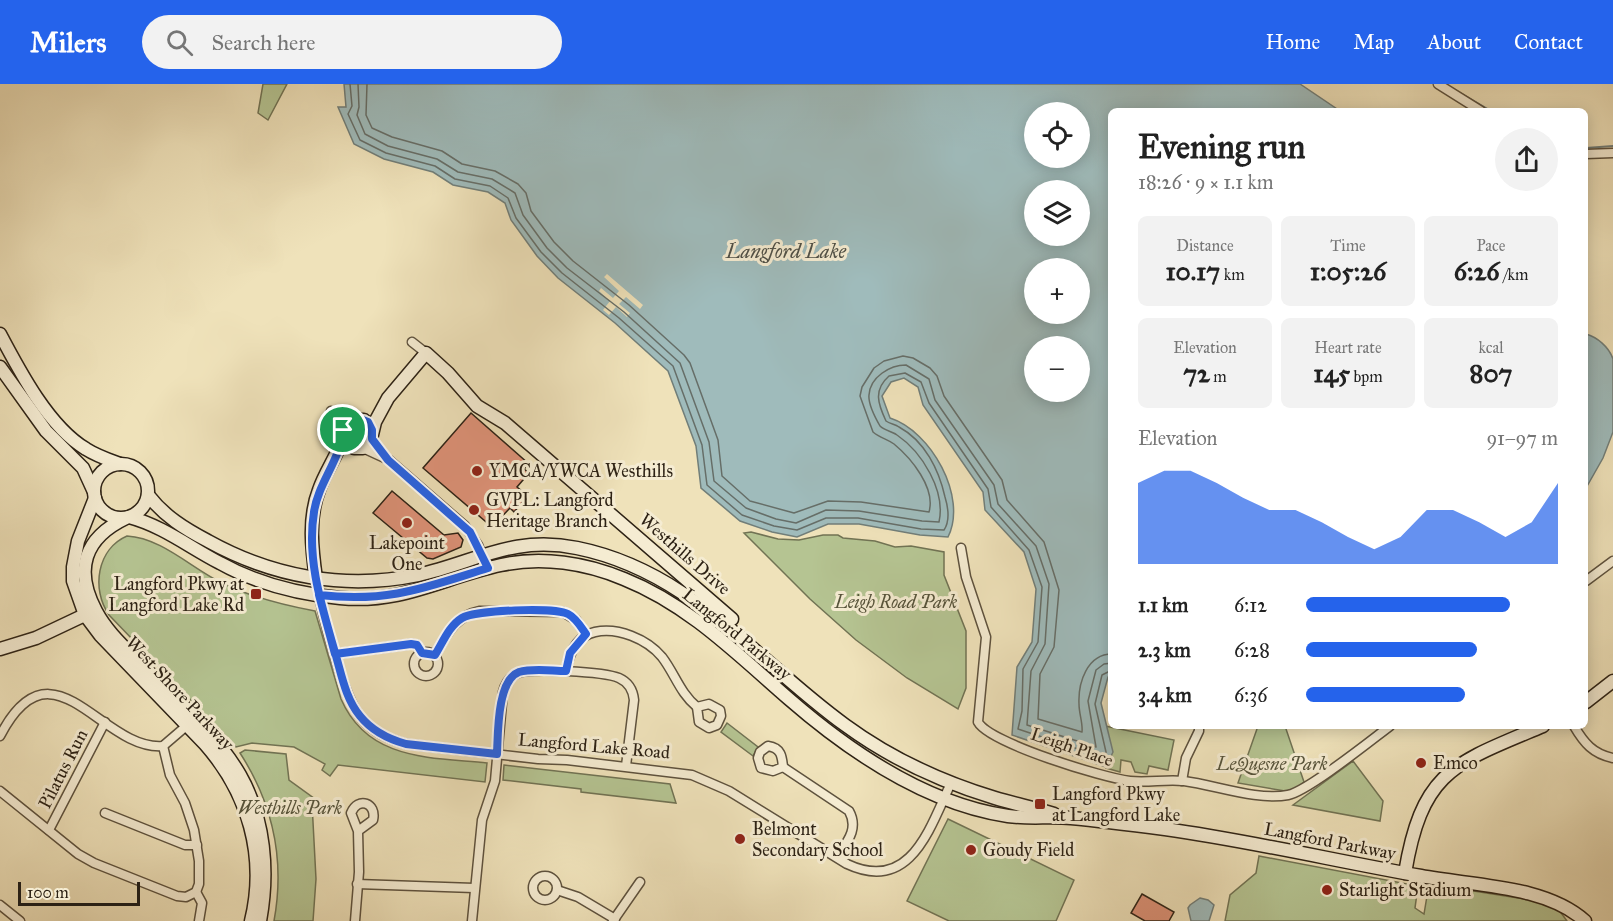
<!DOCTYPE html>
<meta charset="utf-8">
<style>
:root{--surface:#fff;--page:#f2f2f2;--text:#222;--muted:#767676;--accent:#2563eb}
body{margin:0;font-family:"IM FELL Great Primer",serif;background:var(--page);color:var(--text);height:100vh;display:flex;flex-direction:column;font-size:22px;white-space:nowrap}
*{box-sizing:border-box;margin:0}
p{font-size:20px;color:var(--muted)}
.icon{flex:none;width:33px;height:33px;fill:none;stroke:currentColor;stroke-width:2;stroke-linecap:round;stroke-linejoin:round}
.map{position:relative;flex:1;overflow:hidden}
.panel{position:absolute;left:1108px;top:24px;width:480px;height:621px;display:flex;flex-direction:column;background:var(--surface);border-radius:9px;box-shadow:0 3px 15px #0003}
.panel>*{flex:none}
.controls{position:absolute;left:1024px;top:18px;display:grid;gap:12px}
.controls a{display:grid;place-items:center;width:66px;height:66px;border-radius:50%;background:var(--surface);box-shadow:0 3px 15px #0003;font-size:30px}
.scale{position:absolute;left:18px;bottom:15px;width:122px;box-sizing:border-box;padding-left:6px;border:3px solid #2d2215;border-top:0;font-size:16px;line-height:21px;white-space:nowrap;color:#2d2215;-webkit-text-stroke:4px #f5ecd2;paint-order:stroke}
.pin{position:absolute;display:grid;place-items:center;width:51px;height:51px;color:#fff;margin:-26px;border:3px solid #fff;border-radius:50%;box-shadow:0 2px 6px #0007}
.round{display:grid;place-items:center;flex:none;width:63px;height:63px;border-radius:32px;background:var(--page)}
.overview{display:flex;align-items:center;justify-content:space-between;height:102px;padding:0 30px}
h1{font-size:33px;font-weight:700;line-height:45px}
.metrics{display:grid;grid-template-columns:repeat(3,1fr);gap:9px;height:102px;padding:6px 30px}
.metrics div{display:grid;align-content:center;border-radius:9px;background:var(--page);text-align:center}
.metrics b{font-size:26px;font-weight:700}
.metrics small{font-size:16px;font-weight:400}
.metrics p{font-size:16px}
.chart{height:168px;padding:12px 30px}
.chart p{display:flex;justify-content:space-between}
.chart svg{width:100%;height:108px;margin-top:6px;fill:var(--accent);opacity:.7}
ul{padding:0 30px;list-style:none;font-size:20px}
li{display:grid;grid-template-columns:96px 72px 1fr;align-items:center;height:45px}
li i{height:15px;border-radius:8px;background:var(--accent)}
header{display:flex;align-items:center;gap:36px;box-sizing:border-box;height:84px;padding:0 30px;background:var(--accent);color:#fff}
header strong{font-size:28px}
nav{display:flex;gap:33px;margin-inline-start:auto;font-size:21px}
.search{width:420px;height:54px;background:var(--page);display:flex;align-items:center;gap:15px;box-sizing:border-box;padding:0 21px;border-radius:33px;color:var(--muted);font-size:22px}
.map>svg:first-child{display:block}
.green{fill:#b5c492;stroke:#717354;stroke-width:1.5}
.water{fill:#9fbbbb;stroke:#717e79;stroke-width:1.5;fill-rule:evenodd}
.pier{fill:#efe2ba}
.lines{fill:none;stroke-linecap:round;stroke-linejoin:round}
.shore{stroke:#666e68;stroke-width:1.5}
.stream{stroke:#717e79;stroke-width:2}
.building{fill:#de9278;stroke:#2d2215;stroke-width:1.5}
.street-casing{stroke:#5e523e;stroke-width:11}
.secondary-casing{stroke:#2d2215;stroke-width:15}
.street{stroke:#f5ecd2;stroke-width:8}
.secondary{stroke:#f5ecd2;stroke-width:12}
.route-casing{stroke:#fff;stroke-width:12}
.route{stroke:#2563eb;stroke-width:8}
.poi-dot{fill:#8f2418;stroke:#f5ecd2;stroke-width:2}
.labels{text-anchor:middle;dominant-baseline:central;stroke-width:6;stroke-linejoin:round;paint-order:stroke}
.poi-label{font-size:18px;fill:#2d2215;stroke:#f5ecd2;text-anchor:start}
.street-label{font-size:18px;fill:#2d2215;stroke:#f5ecd2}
.park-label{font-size:18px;font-style:italic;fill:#56533a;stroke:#f5ecd2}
.water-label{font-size:20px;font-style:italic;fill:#4f5047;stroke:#f5ecd2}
</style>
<header>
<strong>Milers</strong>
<div class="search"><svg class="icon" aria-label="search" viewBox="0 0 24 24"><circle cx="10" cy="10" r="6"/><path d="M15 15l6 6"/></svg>Search here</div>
<nav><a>Home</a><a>Map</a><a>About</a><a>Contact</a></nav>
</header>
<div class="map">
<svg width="1613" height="837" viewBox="0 0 1613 837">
<rect width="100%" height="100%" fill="#efe2ba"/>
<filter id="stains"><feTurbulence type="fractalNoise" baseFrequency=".00333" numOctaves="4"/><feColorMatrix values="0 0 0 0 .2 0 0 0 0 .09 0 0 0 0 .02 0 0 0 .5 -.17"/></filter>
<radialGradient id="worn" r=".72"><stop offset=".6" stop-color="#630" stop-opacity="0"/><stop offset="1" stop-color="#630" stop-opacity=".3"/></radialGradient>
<g class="green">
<path d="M263,0H287L268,36L258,29Z"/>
<path d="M751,448L778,455L799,456L823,451H838L843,454L875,457L895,463L911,462L944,468V491L966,547V604L958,625L907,594L856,556L810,515L744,449Z"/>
<path d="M127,452C162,454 191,484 222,499C251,513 282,521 315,527L341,615C368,677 430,673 487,679L485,698L338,681L330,692L322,686L325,680L294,663L252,659L236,663L109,531C91,505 97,465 127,452Z"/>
<path d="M727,639L758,663L753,672L721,648Z"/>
<path d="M1105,642L1174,656L1168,686L1149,682L1147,690L1135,688L1131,678L1121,676L1120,688L1106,684L1112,674Z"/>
<path d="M1258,642H1285L1304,698L1291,708L1238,699Z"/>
<path d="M245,666L286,670L289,696L315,715L312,719L316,795L313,837H274C285,777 273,720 240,669Z"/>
<path d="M1353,677L1383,717L1380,737L1293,721Z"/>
<path d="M504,681L670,700L676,719L581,708V705L503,696Z"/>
<path d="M948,735L1074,796L1056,837H949L907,817Z"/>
<path d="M1259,772L1418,802L1415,824L1424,830L1429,800L1537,817L1556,822L1567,837H1225L1230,811L1256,789Z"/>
</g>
<g class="water">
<path d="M344,0H1300L1340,27H1112V591L1108,593L1101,619L1113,668L1106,683L1012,651L1017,583L1032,558L1036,505L1024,468L985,426L983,408L923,321L918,303L904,294L891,298L882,312L890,334C931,347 968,413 948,453L920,451L859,440H828L797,453L772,448L740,437L701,404L696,362L668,287L615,239L558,194L537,172L511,136L505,119L488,108L453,101L433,88L384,75L354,60L338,23H346ZM1035,28H1080V74H1035ZM1035,106H1080V152H1035ZM1035,184H1080V230H1035ZM1035,262H1080V308H1035Z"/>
<path d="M1586,250C1597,253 1609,263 1613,275V348L1603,374L1586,404Z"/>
<path d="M1200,814L1208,816L1214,821L1209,837H1191L1188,824L1190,821Z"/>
</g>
<path class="pier" d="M607,190L643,221L640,225L626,213L619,220L630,229L627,233L616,223L609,231L603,226L610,217L599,207L601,204L613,214L619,207L604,193Z"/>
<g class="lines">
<g class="shore">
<path d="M350,0L352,22L348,30L360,56L386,69L435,82L455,95L490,102L508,114L516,134L541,168L562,189L619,234L673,282L702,361L707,401L742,431L774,442L797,446L826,434H858L921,445L944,446C950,437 948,423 945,413C939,386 925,357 899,343C895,340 890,340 886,337C878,320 873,306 889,292L905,289L921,298L929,319L988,405L991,423L1029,466L1042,503L1038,558L1023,585L1022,627L1018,645L1105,674L1106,668L1095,620L1102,591L1112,586"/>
<path d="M358,0L359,23L357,31L365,50L388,62L437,75L458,88L492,95L515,109L523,131L547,164L567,184L624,228L680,279L709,358L714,397L746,424L776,435L796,439L826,426L859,427L922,437L939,438C946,407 922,368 897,351C892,347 885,347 880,342C876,335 868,320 869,311C870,293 890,281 906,281L929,295L935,316L994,401L998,420L1036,462L1049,500L1045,560L1031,587L1027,641L1096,663L1088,617L1096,586L1104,580L1112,579"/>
<path d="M367,0L366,31L372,44L392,53L442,67L462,80L495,87L518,100L526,109L531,127L554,158L573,177L629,221L684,271L690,279L718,356L722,392L750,417L794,429L828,417L861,418L929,428C936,404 911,374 894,360C887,355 880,354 873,348L860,312L862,303L874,284L884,277L903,272L913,274L930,284L937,292L944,312L1002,396L1007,416L1044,458L1059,506L1054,563L1040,590L1038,635L1082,648C1083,639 1079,630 1079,620C1078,599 1087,570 1112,570"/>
</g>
<g class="stream">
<path d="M1445,0L1491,27"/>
<path d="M1586,64L1613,62"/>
</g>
</g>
<g class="building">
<path d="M471,329L529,380L524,385L529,389L517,403L528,412L514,428L510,424L492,443L423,384Z"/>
<path d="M392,407L444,451L458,449L463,456L461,463L433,475L427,474L373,429Z"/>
<path d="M1142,810L1174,828L1169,837H1145L1131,829Z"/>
</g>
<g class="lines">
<g class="street-casing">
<g id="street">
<path d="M1438,0L1481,27"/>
<path d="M1586,70L1613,69"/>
<path d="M412,258L426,269"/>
<path d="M331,327L343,347"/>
<path d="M372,355L388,376"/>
<path d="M363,364L389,376L465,442L478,461L487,484"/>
<path d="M961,464L966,493L986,553L978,638C989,659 1104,694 1130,697C1148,699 1166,695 1184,697C1215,701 1258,717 1288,711C1308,707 1370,657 1390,642"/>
<path d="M316,495C321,526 343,614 362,635C374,649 389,655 406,660L538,675L567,676L692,691L729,707L847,780C911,810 930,743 951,699"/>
<path d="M1586,497L1613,477"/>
<circle cx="426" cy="580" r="12"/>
<path d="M335,570L411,560L417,561L422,569"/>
<path d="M435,571C447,550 455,532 480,527L563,528L576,536L586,550"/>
<path d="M566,587C569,570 576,552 595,548C618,543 647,555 662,573C675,590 680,609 697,623"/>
<path d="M709,620L720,626L721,632L717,641L709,644L699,638L697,623Z"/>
<path d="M1574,642C1584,659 1593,670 1613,674"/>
<path d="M0,652C53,550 101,667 163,662L191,638"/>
<path d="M768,662C781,664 782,672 783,683L773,687L761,684L758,674L760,668Z"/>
<path d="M783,683L849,727C859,745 847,758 837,773"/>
<path d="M1182,697L1186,674L1199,647V642"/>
<path d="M0,707L78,770L94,779L177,812L186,813L196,808L199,800V777L194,746L185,719L170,691L163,662"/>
<path d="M105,729L185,761H197"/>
<path d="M49,746L105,638"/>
<circle cx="545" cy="804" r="12"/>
<path d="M357,800L474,804"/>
<path d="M557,806L578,813L615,835"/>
<path d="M196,808L202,819L199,837"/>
<path d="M0,821L20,837"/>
<path d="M355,837L359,788L358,747L351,729C358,712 377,719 373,736L358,747"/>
<path d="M472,837L482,736L495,697L503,608C505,600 508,594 516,590C529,583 605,588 619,594C628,598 633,606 634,616L626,682"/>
<path d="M613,837L640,798"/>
</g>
</g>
<g class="secondary-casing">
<g id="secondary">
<path d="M0,250C20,288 49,343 86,365C97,372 109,376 120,380"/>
<path d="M0,283L46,347L83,384L94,408"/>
<path d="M372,346L364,336H352L344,342L343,354L354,364H363L370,359L375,338L388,314L426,269L448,289L477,322L505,339L732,535"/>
<circle cx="121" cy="407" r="27"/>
<path d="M148,411C164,432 185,445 208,457C273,493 345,506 418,491C476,478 513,451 577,464C691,487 755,576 845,641C890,674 942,698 995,714C1015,720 1035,724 1054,730"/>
<path d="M95,414L78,457L73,483V497L85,531L100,551L205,660C248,709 267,772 251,837"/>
<path d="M129,433C163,442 189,463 220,479C256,499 299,510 340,514C403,520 444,493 501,481C542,472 586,479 624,495C689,521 737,570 789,615C850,668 926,720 1008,732C1029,735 1050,732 1071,734C1103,737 1134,741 1165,745C1251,757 1336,777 1421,792C1473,802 1545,801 1585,837"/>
<path d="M126,434C84,454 74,486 96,527C106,546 122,561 137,576C171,611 216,649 240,691C265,735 269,788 260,837"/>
<path d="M316,495C312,466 308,434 319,406C325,388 337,372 343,354"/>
<path d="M0,565L36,554L91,528"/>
<path d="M1586,618L1613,597"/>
<path d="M1405,789C1422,686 1455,679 1543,642"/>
</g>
</g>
<use href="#street" class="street"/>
<use href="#secondary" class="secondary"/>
</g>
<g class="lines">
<g class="route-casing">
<path id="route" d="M343,346C341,375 318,399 314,428C306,477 323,526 336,572C342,593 346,615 360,632C372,647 388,655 406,660L497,670C498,650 497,596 519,588C533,584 552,587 566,587L570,569L586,550C581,543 576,534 568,530C554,523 475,526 462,534C449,542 443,558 435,571L422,569L417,561L411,560L335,570L319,511C388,519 424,504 488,484L470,448L388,376L372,355V346L368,338L360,335L352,336L346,340L343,346"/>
</g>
<use href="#route" class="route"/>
</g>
<g class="poi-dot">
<circle cx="477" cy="387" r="6"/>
<circle cx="474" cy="426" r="6"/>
<circle cx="407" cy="439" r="6"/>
<rect x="250" y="504" width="12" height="12" rx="3"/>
<circle cx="1421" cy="679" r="6"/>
<rect x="1034" y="714" width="12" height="12" rx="3"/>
<circle cx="740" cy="755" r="6"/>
<circle cx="971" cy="766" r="6"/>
<circle cx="1327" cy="806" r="6"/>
</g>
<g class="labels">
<g class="poi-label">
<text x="489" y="387">YMCA/YWCA Westhills</text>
<text x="486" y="416">GVPL: Langford<tspan x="486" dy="21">Heritage Branch</tspan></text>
<text x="407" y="459" text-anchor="middle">Lakepoint<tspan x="407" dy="21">One</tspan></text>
<text x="244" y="500" text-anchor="end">Langford Pkwy at<tspan x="244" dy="21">Langford Lake Rd</tspan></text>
<text x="1433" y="679">Emco</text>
<text x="1052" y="710">Langford Pkwy<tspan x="1052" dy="21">at Langford Lake</tspan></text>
<text x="752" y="745">Belmont<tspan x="752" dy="21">Secondary School</tspan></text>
<text x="983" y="766">Goudy Field</text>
<text x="1339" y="806">Starlight Stadium</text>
</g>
<g class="street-label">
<text transform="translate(685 470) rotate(41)">Westhills Drive</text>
<text transform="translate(737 550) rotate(39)">Langford Parkway</text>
<text transform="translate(180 609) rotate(47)">West Shore Parkway</text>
<text transform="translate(594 662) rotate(5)">Langford Lake Road</text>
<text transform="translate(1072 663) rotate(19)">Leigh Place</text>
<text transform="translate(63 685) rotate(-63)">Pilatus Run</text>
<text transform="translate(1330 757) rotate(11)">Langford Parkway</text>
</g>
<g class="park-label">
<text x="896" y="518">Leigh Road Park</text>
<text x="1272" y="680">LeQuesne Park</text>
<text x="290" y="724">Westhills Park</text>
</g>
<g class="water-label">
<text x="786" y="167">Langford Lake</text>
</g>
</g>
<rect width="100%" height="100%" filter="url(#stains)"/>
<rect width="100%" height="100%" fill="url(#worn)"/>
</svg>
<div class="controls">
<a><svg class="icon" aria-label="locate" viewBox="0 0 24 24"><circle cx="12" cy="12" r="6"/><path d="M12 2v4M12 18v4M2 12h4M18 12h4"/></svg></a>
<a><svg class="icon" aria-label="layers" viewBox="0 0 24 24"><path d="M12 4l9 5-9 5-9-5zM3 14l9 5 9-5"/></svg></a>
<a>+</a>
<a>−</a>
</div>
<div class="scale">100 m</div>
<div class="pin" style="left:343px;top:346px;background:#1e9e55"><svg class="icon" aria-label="arrive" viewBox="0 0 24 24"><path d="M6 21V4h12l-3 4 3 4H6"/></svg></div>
<section class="panel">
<div class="overview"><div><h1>Evening run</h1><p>18:26 · 9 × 1.1 km</p></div><a class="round"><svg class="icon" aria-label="share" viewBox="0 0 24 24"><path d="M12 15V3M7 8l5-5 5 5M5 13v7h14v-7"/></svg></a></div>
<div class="metrics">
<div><p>Distance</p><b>10.17<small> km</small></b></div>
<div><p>Time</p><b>1:05:26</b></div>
<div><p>Pace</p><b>6:26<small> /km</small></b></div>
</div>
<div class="metrics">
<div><p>Elevation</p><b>72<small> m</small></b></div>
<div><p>Heart rate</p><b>145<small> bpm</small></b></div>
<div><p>kcal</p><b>807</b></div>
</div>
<div class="chart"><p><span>Elevation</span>91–97 m</p>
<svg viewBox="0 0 160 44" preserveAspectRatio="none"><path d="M0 44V11L10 6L20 6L30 11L40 17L50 22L60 22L70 27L80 33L90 38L100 33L110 22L120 22L130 27L140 33L150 27L160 11V44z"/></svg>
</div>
<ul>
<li><b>1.1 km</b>6:12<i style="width:81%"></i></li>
<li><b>2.3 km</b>6:28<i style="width:68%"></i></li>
<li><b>3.4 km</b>6:36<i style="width:63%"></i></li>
</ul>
</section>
</div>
